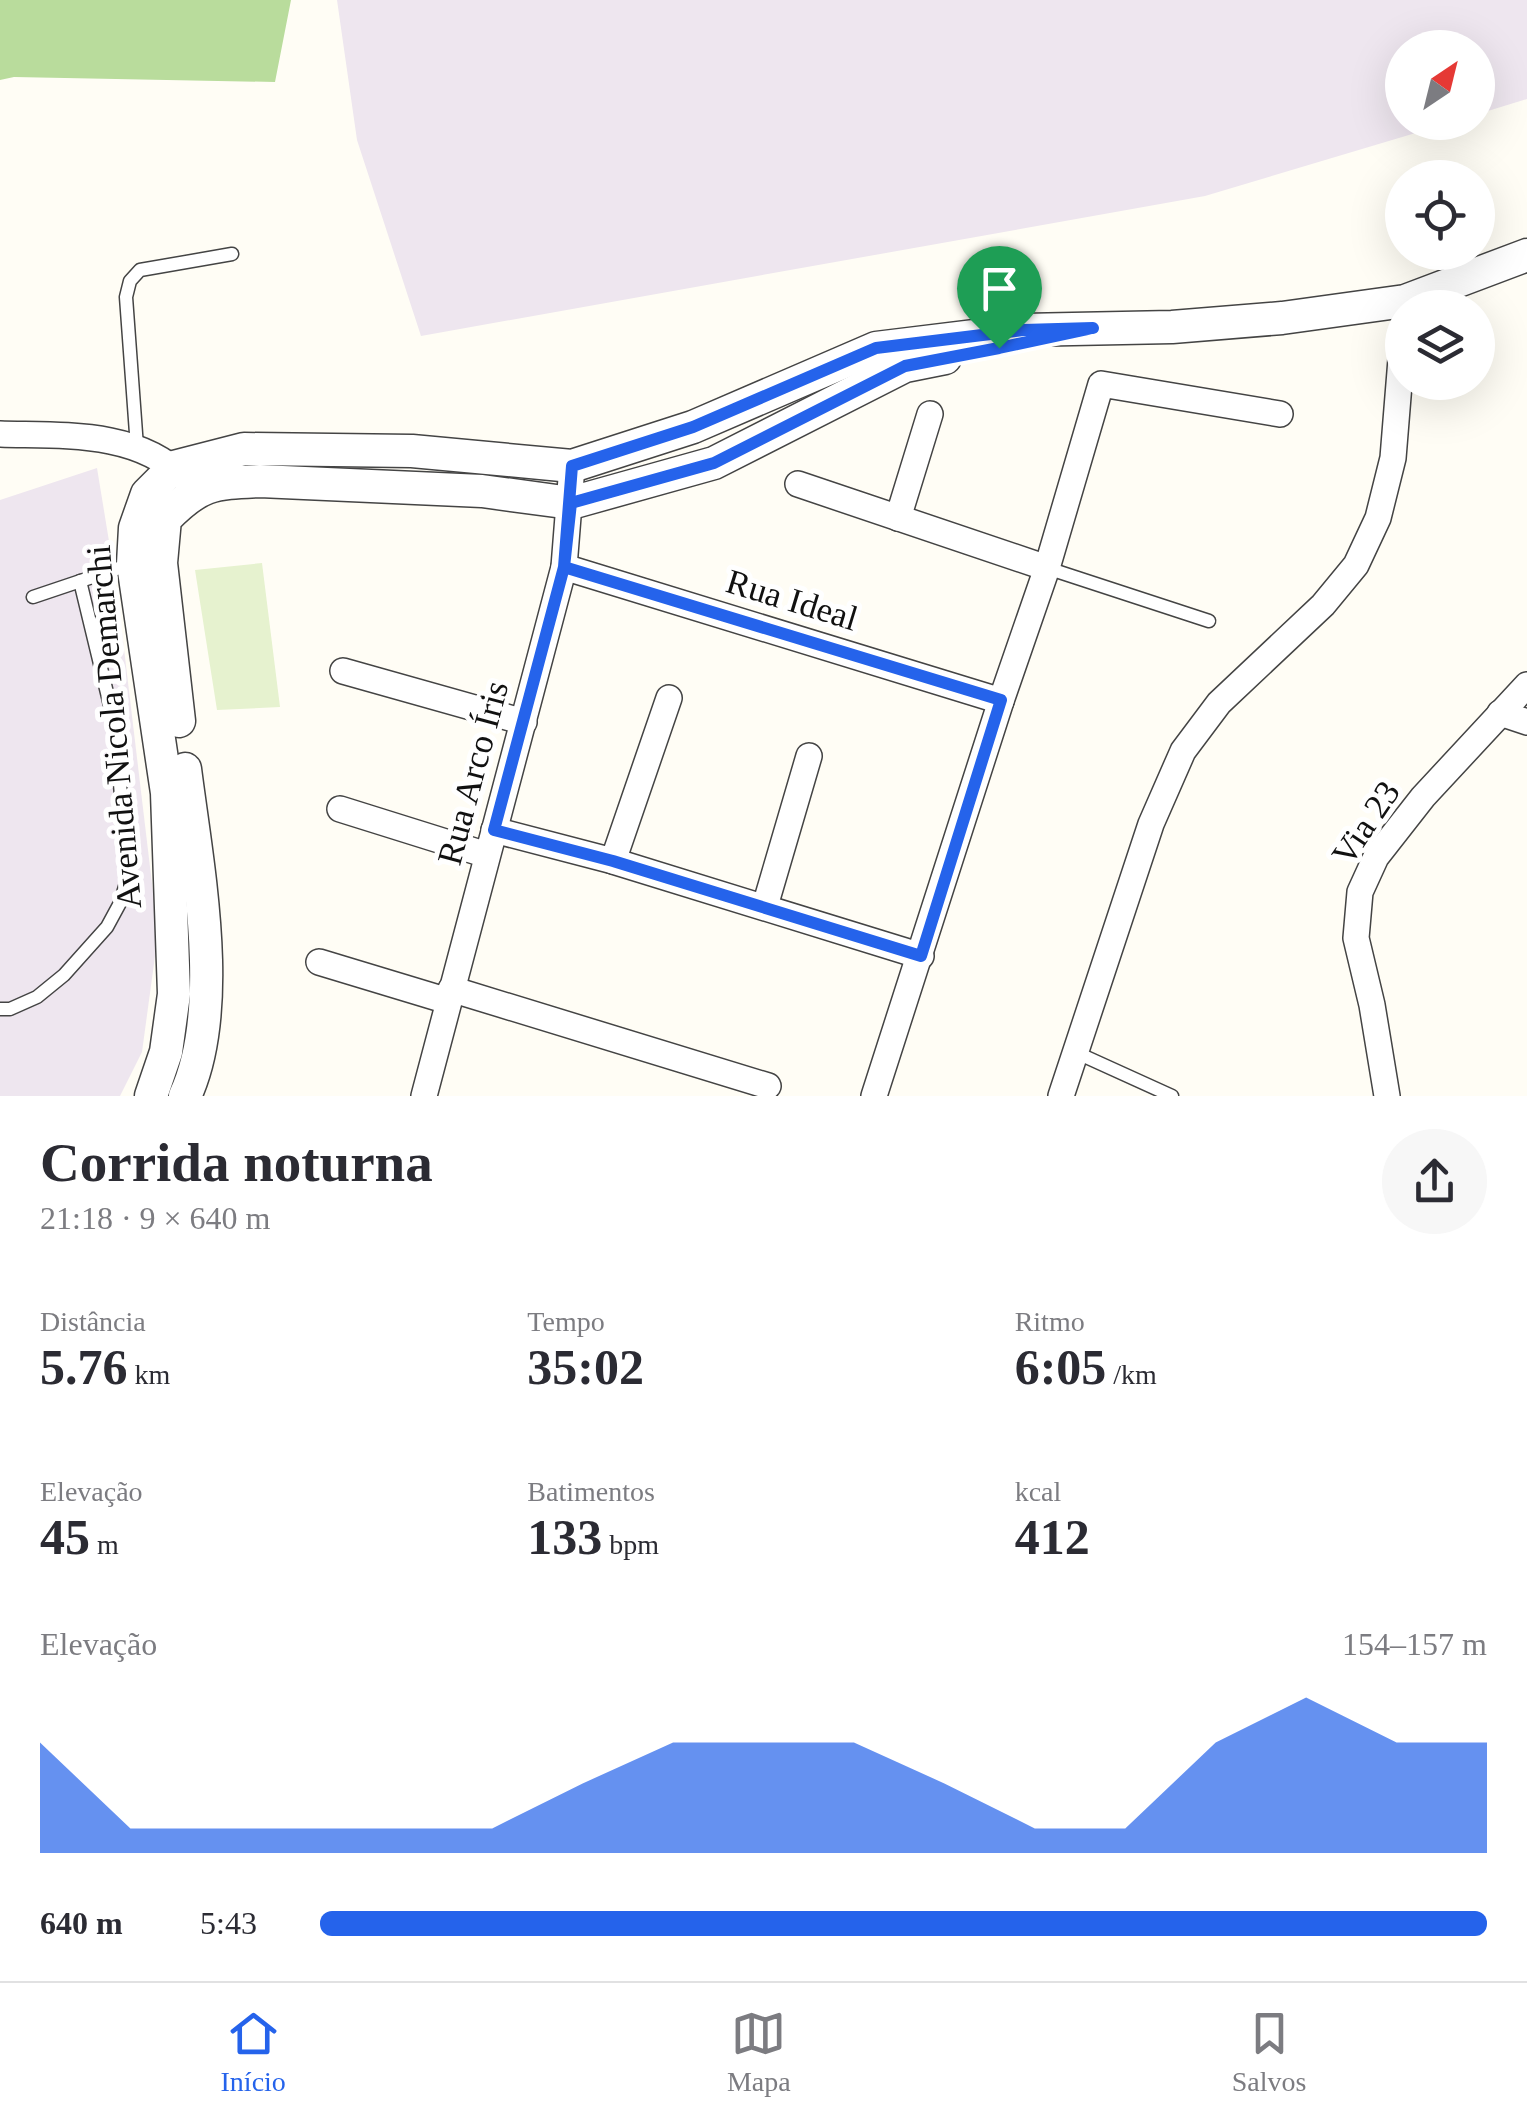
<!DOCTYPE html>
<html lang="pt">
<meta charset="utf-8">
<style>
:root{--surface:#fff;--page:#f7f7f7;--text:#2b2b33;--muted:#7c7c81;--line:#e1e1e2;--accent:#2563eb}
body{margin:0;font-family:"Times New Roman",serif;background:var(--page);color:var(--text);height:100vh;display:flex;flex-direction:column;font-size:38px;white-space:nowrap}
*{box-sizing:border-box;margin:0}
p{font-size:32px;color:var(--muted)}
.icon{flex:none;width:55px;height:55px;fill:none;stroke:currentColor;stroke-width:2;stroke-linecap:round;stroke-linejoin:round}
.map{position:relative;height:1096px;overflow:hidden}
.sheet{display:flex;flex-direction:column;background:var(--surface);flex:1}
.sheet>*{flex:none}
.needle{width:65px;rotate:35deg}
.buttons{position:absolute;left:1385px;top:30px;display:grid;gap:20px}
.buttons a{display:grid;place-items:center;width:110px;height:110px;border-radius:50%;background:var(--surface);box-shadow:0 10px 40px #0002;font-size:50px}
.pin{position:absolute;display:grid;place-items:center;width:85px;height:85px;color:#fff;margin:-102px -42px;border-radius:50% 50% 50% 0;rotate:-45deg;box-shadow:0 0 10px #0007}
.pin .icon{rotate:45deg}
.round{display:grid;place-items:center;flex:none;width:105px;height:105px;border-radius:52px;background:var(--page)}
.head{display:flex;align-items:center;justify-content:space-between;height:170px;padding:0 40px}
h1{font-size:55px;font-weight:700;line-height:75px}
.metrics{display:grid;grid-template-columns:repeat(3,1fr);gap:15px;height:170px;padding:10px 40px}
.metrics div{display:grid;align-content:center}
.metrics b{font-size:50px;font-weight:700}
.metrics small{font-size:28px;font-weight:400}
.metrics p{font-size:28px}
.chart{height:280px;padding:20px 40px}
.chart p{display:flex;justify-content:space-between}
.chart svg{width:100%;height:180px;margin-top:10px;fill:var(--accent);opacity:.7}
ul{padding:0 40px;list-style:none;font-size:32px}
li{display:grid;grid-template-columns:160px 120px 1fr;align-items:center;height:75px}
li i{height:25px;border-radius:12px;background:var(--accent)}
.tab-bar{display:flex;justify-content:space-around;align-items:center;height:140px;border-top:2px solid var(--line);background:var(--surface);font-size:28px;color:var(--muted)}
.tab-bar a{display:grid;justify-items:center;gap:5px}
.tab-bar .on{color:var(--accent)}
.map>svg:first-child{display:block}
.industrial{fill:#eee6ef}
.forest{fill:#b9dc9c}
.pitch{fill:#e6f2cf}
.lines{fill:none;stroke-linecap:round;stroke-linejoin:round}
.service-casing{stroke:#444;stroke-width:15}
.minor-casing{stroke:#444;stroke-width:28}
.tertiary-casing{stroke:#444;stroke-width:35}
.service{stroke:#fff;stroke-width:12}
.minor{stroke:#fff;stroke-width:25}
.tertiary{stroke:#fff;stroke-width:32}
.route-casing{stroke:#fff;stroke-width:20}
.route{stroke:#2563eb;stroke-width:12}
.labels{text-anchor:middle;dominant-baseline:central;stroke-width:10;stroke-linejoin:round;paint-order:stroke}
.street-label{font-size:35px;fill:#111;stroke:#fff}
</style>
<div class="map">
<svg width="1527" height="1096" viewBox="0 0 1527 1096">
<rect width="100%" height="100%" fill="#fffdf5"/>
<g class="industrial">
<path d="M337,0H1527V99L1478,114V48H1402V122L1449,123L1205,196L421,336L357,140Z"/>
<path d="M97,468L117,590L158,934L142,1052L120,1096H0V500Z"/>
</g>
<path class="forest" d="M0,0H291L275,82L14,77L0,80Z"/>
<path class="pitch" d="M262,563L280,707L217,710L195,570Z"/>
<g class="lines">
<g class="service-casing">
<g id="service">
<path d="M137,447L126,297L130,281L140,270L232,254"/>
<path d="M1047,568L1209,621"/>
<path d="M33,597L131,564"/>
<path d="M0,1009H10L37,997L64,975L107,927L120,903L128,877L115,726L80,581"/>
<path d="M1075,1052L1172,1096"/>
</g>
</g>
<g class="minor-casing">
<g id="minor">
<path d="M0,434C62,436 137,430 184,478"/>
<path d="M798,484L1047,568"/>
<path d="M898,518L930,414"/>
<path d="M564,567L1001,701"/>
<path d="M343,671L524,722"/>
<path d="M1500,713L1527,722"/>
<path d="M340,809L487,855"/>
<path d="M494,830L613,861L921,956"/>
<path d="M613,861L669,698"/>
<path d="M765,906L809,756"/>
<path d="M319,962L448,1001"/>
<path d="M451,989L768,1086"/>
<path d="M424,1096L564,567L572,466"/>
<path d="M874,1096L1001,701L1047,568L1101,384L1280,414"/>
<path d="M1061,1096L1151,824L1183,751L1219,703L1323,605L1356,565L1378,518L1393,458L1402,347"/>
<path d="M1387,1096L1372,1005L1356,938L1360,892L1376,857L1423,797L1527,685"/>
</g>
</g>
<g class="tertiary-casing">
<g id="tertiary">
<path d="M179,721L161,563L165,519C199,484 212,483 260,481L482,491L571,503L714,463L905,366L945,358"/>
<path d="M151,1096L166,1052L174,994L167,793L133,564L135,528L147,494L174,467L244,449L412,451L572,466L693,427L876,348L1023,330L1172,327L1282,318L1405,301L1527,255"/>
<path d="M185,1096C226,1008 197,864 185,769"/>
</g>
</g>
<use href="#service" class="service"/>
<use href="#minor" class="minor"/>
<use href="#tertiary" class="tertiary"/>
</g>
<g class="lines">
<g class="route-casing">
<path id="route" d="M999,348L905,366L714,463L571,503L564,567L494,830L613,861L921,956L1001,700L564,567L572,466L693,427L876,348L1023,330L1093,328L999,348"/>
</g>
<use href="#route" class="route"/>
</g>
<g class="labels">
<g class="street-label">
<text transform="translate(792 600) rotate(17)">Rua Ideal</text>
<text transform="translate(114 727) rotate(-95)">Avenida Nicola Demarchi</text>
<text transform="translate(473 773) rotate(-75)">Rua Arco Íris</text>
<text transform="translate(1366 823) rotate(-56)">Via 23</text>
</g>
</g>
</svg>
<div class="buttons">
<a><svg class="needle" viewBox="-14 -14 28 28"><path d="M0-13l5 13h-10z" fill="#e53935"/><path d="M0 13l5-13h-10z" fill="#7c7c81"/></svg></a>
<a><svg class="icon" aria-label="locate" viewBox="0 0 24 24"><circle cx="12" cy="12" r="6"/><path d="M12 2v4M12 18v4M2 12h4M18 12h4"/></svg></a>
<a><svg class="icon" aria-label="layers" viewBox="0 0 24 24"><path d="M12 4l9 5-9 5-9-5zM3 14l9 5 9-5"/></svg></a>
</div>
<div class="pin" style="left:999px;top:348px;background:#1e9e55"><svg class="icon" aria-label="arrive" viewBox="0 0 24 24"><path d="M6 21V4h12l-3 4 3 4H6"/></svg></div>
</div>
<section class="sheet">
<div class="head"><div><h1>Corrida noturna</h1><p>21:18 · 9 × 640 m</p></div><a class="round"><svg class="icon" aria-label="share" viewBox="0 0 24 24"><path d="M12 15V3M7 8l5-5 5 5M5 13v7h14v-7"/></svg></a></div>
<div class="metrics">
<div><p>Distância</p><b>5.76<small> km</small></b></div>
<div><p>Tempo</p><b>35:02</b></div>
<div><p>Ritmo</p><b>6:05<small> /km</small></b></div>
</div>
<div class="metrics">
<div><p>Elevação</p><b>45<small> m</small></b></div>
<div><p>Batimentos</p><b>133<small> bpm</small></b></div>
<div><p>kcal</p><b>412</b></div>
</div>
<div class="chart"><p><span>Elevação</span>154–157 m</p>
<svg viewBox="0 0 160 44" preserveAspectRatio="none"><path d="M0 44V17L10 38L20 38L30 38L40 38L50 38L60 27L70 17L80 17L90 17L100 27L110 38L120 38L130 17L140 6L150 17L160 17V44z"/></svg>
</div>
<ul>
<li><b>640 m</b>5:43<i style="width:100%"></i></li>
</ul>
</section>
<nav class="tab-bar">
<a class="on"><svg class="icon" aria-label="home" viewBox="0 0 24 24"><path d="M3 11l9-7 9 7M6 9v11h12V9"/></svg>Início</a>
<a><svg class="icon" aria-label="map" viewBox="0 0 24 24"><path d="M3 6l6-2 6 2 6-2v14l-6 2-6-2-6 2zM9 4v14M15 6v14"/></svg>Mapa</a>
<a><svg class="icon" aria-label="saved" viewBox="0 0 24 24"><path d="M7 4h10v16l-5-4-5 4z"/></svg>Salvos</a>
</nav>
